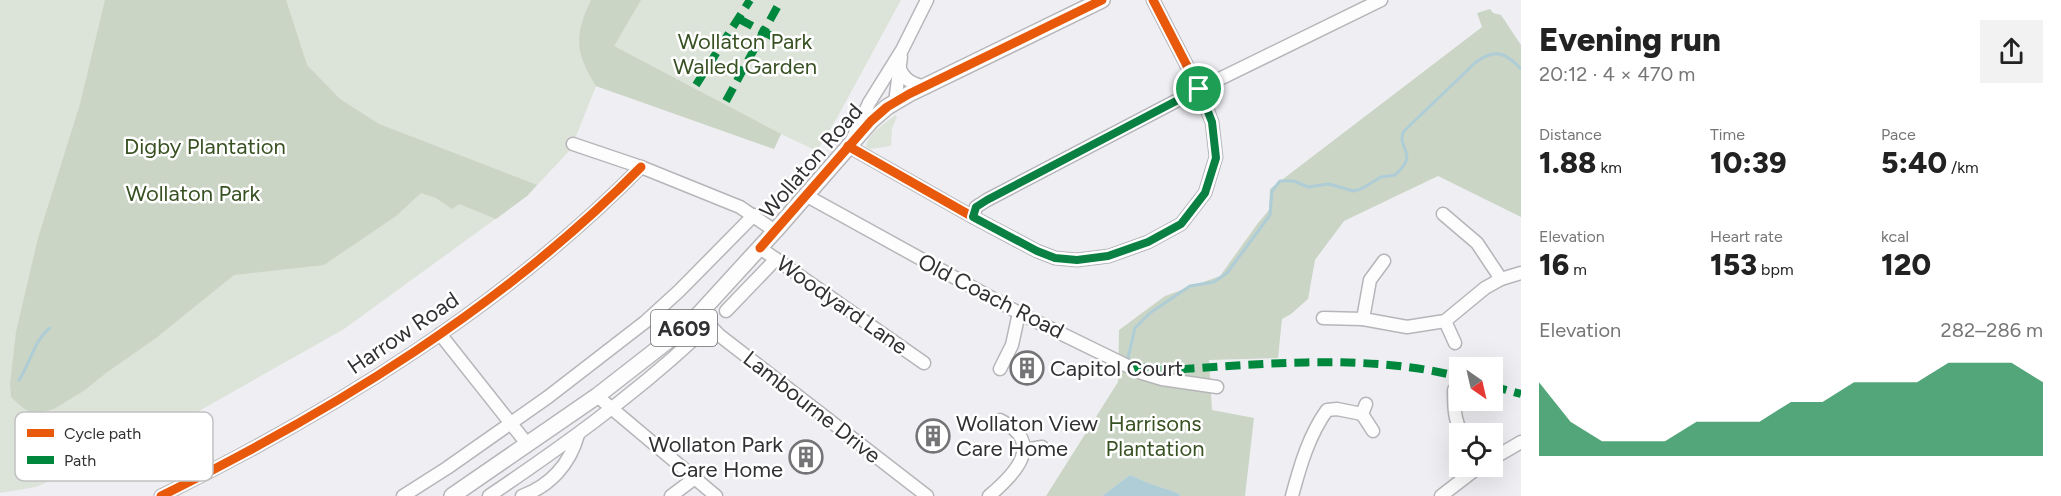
<!DOCTYPE html>
<meta charset="utf-8">
<style>
:root{--surface:#fff;--page:#f2f2f2;--text:#222;--muted:#767676;--accent:#0b8043}
body{margin:0;font-family:Figtree,sans-serif;background:var(--page);color:var(--text);height:100vh;display:flex;flex-direction:column;font-size:22px;white-space:nowrap}
*{box-sizing:border-box;margin:0}
p{font-size:20px;color:var(--muted)}
.icon{flex:none;width:33px;height:33px;fill:none;stroke:currentColor;stroke-width:2;stroke-linecap:round;stroke-linejoin:round}
.map{position:relative;flex:1;overflow:hidden}
.panel{display:flex;flex-direction:column;background:var(--surface);width:540px}
.panel>*{flex:none}
.needle{width:39px;rotate:146deg}
.controls{position:absolute;left:1449px;top:357px;display:grid;gap:12px}
.controls a{display:grid;place-items:center;width:54px;height:54px;border-radius:0px;background:var(--surface);box-shadow:0 6px 24px #0002;font-size:30px}
.pin{position:absolute;display:grid;place-items:center;width:51px;height:51px;color:#fff;margin:-26px;border:3px solid #fff;border-radius:50%;box-shadow:0 2px 6px #0007}
.round{display:grid;place-items:center;flex:none;width:63px;height:63px;border-radius:0px;background:var(--page)}
.summary{display:flex;align-items:center;justify-content:space-between;height:102px;padding:0 18px}
h1{font-size:33px;font-weight:800;line-height:45px}
.metrics{display:grid;grid-template-columns:repeat(3,1fr);gap:9px;height:102px;padding:6px 18px}
.metrics div{display:grid;align-content:center}
.metrics b{font-size:30px;font-weight:800}
.metrics small{font-size:16px;font-weight:400}
.metrics p{font-size:16px}
.chart{height:168px;padding:12px 18px}
.chart p{display:flex;justify-content:space-between}
.chart svg{width:100%;height:108px;margin-top:6px;fill:var(--accent);opacity:.7}
main{display:flex;flex:1;min-height:0}
.map>svg:first-child{display:block}
.green{fill:#dce3d8}
.forest{fill:#cad5c5}
.water{fill:#afcdd6}
.lines{fill:none;stroke-linecap:round;stroke-linejoin:round}
.stream{stroke:#afcdd6;stroke-width:3}
.minor-casing{stroke:#b6b6ba;stroke-width:15}
.major-casing{stroke:#b6b6ba;stroke-width:18}
.minor{stroke:#fdfdfd;stroke-width:12}
.major{stroke:#fdfdfd;stroke-width:15}
.quiet{stroke:#00873e;stroke-width:8;stroke-dasharray:15 8;stroke-linecap:butt}
.cycleway-casing{stroke:#fff;stroke-width:13}
.cycleway{stroke:#e8590c;stroke-width:9}
.route-casing{stroke:#fff;stroke-width:12}
.route{stroke:#0b8043;stroke-width:8}
.labels{text-anchor:middle;dominant-baseline:central;stroke-width:5;stroke-linejoin:round;paint-order:stroke}
.shield{fill:#fff;stroke:#6f6f71;stroke-width:1.5}
.shield-label{font-size:21px;font-weight:bold;fill:#313134}
.park-label{font-size:22px;fill:#385122;stroke:#fff}
.street-label{font-size:22px;fill:#313134;stroke:#fff}
.poi-label{font-size:22px;fill:#313134;stroke:#fff;text-anchor:start}
.key{fill:#fff;stroke:#c1c1c2;stroke-width:1.5}
.key-label{font-size:16px;fill:#313134}
</style>
<main>
<div class="map">
<svg width="1521" height="496" viewBox="0 0 1521 496">
<rect width="100%" height="100%" fill="#efeff3"/>
<g class="green">
<path d="M0,0H901L838,116L817,151L781,134L774,149L596,86L571,149L527,196L344,329L167,429L36,487L0,493Z"/>
<path d="M895,115L897,117L892,128L891,146L870,149L866,147C867,134 886,123 895,115Z"/>
</g>
<g class="forest">
<path d="M105,0H286L307,65L340,99L379,124L537,185L527,196L496,219L459,204L452,209L436,198L421,193L396,216L324,265L234,275L156,338L106,373L85,390L54,409L34,414L23,408L11,397L10,384L16,332L38,238L80,104Z"/>
<path d="M591,0H641L614,46L781,134L774,149L596,86C575,53 574,35 591,0Z"/>
<path d="M1490,9L1493,13L1501,15L1521,45V217L1438,176L1344,221L1315,260L1308,299L1291,314L1282,319L1278,358L1209,360L1212,410L1254,418L1245,496H1181L1178,493L1147,483L1130,475L1102,496H1046L1118,382L1119,330L1165,296L1220,276L1258,223L1269,210L1270,189L1482,27L1477,13Z"/>
</g>
<path class="water" d="M1130,475L1148,483L1178,493L1181,496H1102Z"/>
<g class="lines">
<g class="stream">
<path d="M1128,358L1135,328L1150,313L1190,286L1214,282L1227,273L1270,215L1272,191L1280,181H1294L1308,187L1329,184L1353,191L1361,189L1381,177L1395,175C1421,153 1395,148 1404,131L1476,62C1496,48 1506,53 1521,69"/>
<path d="M19,380C30,364 34,340 50,328"/>
</g>
<g class="minor-casing">
<g id="minor">
<path d="M899,67C904,80 912,84 926,87"/>
<path d="M895,102L901,57"/>
<path d="M852,140L869,103L902,50L927,0"/>
<path d="M573,144L641,167L740,207L775,231"/>
<path d="M848,146L973,217L1037,251L1055,258L1077,260L1109,256L1148,242L1181,224L1205,193L1216,157L1212,122L1199,89L1153,0"/>
<path d="M807,196L1019,313L1142,373L1162,379L1217,387"/>
<path d="M1443,214L1477,243L1501,279"/>
<path d="M973,217L976,207L987,200L1199,89L1381,0"/>
<path d="M760,248L924,363"/>
<path d="M726,311L776,259"/>
<path d="M699,314L719,335L927,496"/>
<path d="M1323,318L1363,319L1407,327L1445,321L1485,288L1501,279L1521,273"/>
<path d="M1363,319L1370,280L1384,261"/>
<path d="M1445,321L1455,343"/>
<path d="M440,334L528,445"/>
<path d="M1000,369L1012,345L1019,313"/>
<path d="M1454,390C1454,406 1454,419 1462,434"/>
<path d="M597,396L716,496"/>
<path d="M1366,404L1362,414L1373,431"/>
<path d="M1025,450L1042,447"/>
<path d="M1492,459L1521,442"/>
<path d="M161,496C335,410 504,306 641,167"/>
<path d="M403,496L447,468L548,397L645,322L679,291L754,215"/>
<path d="M489,496C560,448 630,398 694,339"/>
<path d="M522,496C550,486 570,464 578,435"/>
<path d="M671,496L695,478"/>
<path d="M989,496C1015,474 1046,443 1000,420"/>
<path d="M1292,496C1300,466 1309,435 1327,410L1337,409L1362,414"/>
<path d="M1441,496L1480,466"/>
</g>
</g>
<g class="major-casing">
<path id="major" d="M452,496L597,396L683,329L699,314L775,231L871,121L887,107L909,94L1102,0"/>
</g>
<use href="#minor" class="minor"/>
<use href="#major" class="major"/>
<g class="quiet">
<path d="M739,19L779,40"/>
<path d="M696,85L750,0"/>
<path d="M726,101L781,0"/>
<path d="M1134,369C1146,364 1158,371 1170,370C1263,364 1368,353 1460,377"/>
<path d="M1492,386L1521,394"/>
</g>
<g class="cycleway-casing">
<g id="cycleway">
<path d="M848,146L973,217L1037,251L1055,258L1077,260L1109,256L1148,242L1181,224L1205,193L1216,157L1212,122L1199,89L1153,0"/>
<path d="M760,248L871,121L887,107L909,94L1102,0"/>
<path d="M161,496C335,410 504,306 641,167"/>
</g>
</g>
<use href="#cycleway" class="cycleway"/>
</g>
<g class="lines">
<g class="route-casing">
<path id="route" d="M1199,89L1212,122L1216,158L1205,193L1181,224L1148,242L1108,256L1077,260L1055,258L1037,251L973,217L976,207L987,200Z"/>
</g>
<use href="#route" class="route"/>
</g>
<defs>
<g id="building-ring" transform="scale(1.725)"><circle r="9.5" fill="#fff" stroke="#747477" stroke-width="1.5"/><path d="M-4-6H4V6H1V3H-1V6H-4ZM-2.5-4.3h1.7v1.8h-1.7ZM.8-4.3h1.7v1.8H.8ZM-2.5-1h1.7V.8h-1.7ZM.8-1h1.7V.8H.8Z" fill="#747477"/></g>
</defs>
<g fill-rule="evenodd">
<use href="#building-ring" x="1027" y="368"/>
<use href="#building-ring" x="933" y="436"/>
<use href="#building-ring" x="806" y="457"/>
</g>
<g class="labels">
<rect class="shield" x="651" y="310" width="66" height="36" rx="4.5"/>
<g class="shield-label">
<text x="684" y="328">A609</text>
</g>
<g class="park-label">
<text x="745" y="41">Wollaton Park<tspan x="745" dy="25">Walled Garden</tspan></text>
<text x="205" y="146">Digby Plantation</text>
<text x="193" y="193">Wollaton Park</text>
<text x="1155" y="423">Harrisons<tspan x="1155" dy="25">Plantation</tspan></text>
</g>
<g class="street-label">
<text transform="translate(811 161) rotate(-49)">Wollaton Road</text>
<text transform="translate(991 296) rotate(27)">Old Coach Road</text>
<text transform="translate(842 305) rotate(35)">Woodyard Lane</text>
<text transform="translate(403 333) rotate(-34)">Harrow Road</text>
<text transform="translate(812 407) rotate(38)">Lambourne Drive</text>
</g>
<g class="poi-label">
<text x="1050" y="368">Capitol Court</text>
<text x="956" y="423">Wollaton View<tspan x="956" dy="25">Care Home</tspan></text>
<text x="783" y="444" text-anchor="end">Wollaton Park<tspan x="783" dy="25">Care Home</tspan></text>
</g>
</g>
<rect x="15" y="412" width="198" height="69" rx="9" class="key"/>
<rect x="27" y="429" width="27" height="8" fill="#e8590c"/>
<rect x="27" y="456" width="27" height="8" fill="#00873e"/>
<g class="key-label">
<text x="64" y="439">Cycle path</text>
<text x="64" y="466">Path</text>
</g>
</svg>
<div class="controls">
<a><svg class="needle" viewBox="-14 -14 28 28"><path d="M0-13l5 13h-10z" fill="#e53935"/><path d="M0 13l5-13h-10z" fill="#767676"/></svg></a>
<a><svg class="icon" aria-label="locate" viewBox="0 0 24 24"><circle cx="12" cy="12" r="6"/><path d="M12 2v4M12 18v4M2 12h4M18 12h4"/></svg></a>
</div>
<div class="pin" style="left:1199px;top:89px;background:#1e9e55"><svg class="icon" aria-label="arrive" viewBox="0 0 24 24"><path d="M6 21V4h12l-3 4 3 4H6"/></svg></div>
</div>
<section class="panel">
<div class="summary"><div><h1>Evening run</h1><p>20:12 · 4 × 470 m</p></div><a class="round"><svg class="icon" aria-label="share" viewBox="0 0 24 24"><path d="M12 15V3M7 8l5-5 5 5M5 13v7h14v-7"/></svg></a></div>
<div class="metrics">
<div><p>Distance</p><b>1.88<small> km</small></b></div>
<div><p>Time</p><b>10:39</b></div>
<div><p>Pace</p><b>5:40<small> /km</small></b></div>
</div>
<div class="metrics">
<div><p>Elevation</p><b>16<small> m</small></b></div>
<div><p>Heart rate</p><b>153<small> bpm</small></b></div>
<div><p>kcal</p><b>120</b></div>
</div>
<div class="chart"><p><span>Elevation</span>282–286 m</p>
<svg viewBox="0 0 160 44" preserveAspectRatio="none"><path d="M0 44V14L10 30L20 38L30 38L40 38L50 30L60 30L70 30L80 22L90 22L100 14L110 14L120 14L130 6L140 6L150 6L160 14V44z"/></svg>
</div>
</section>
</main>
